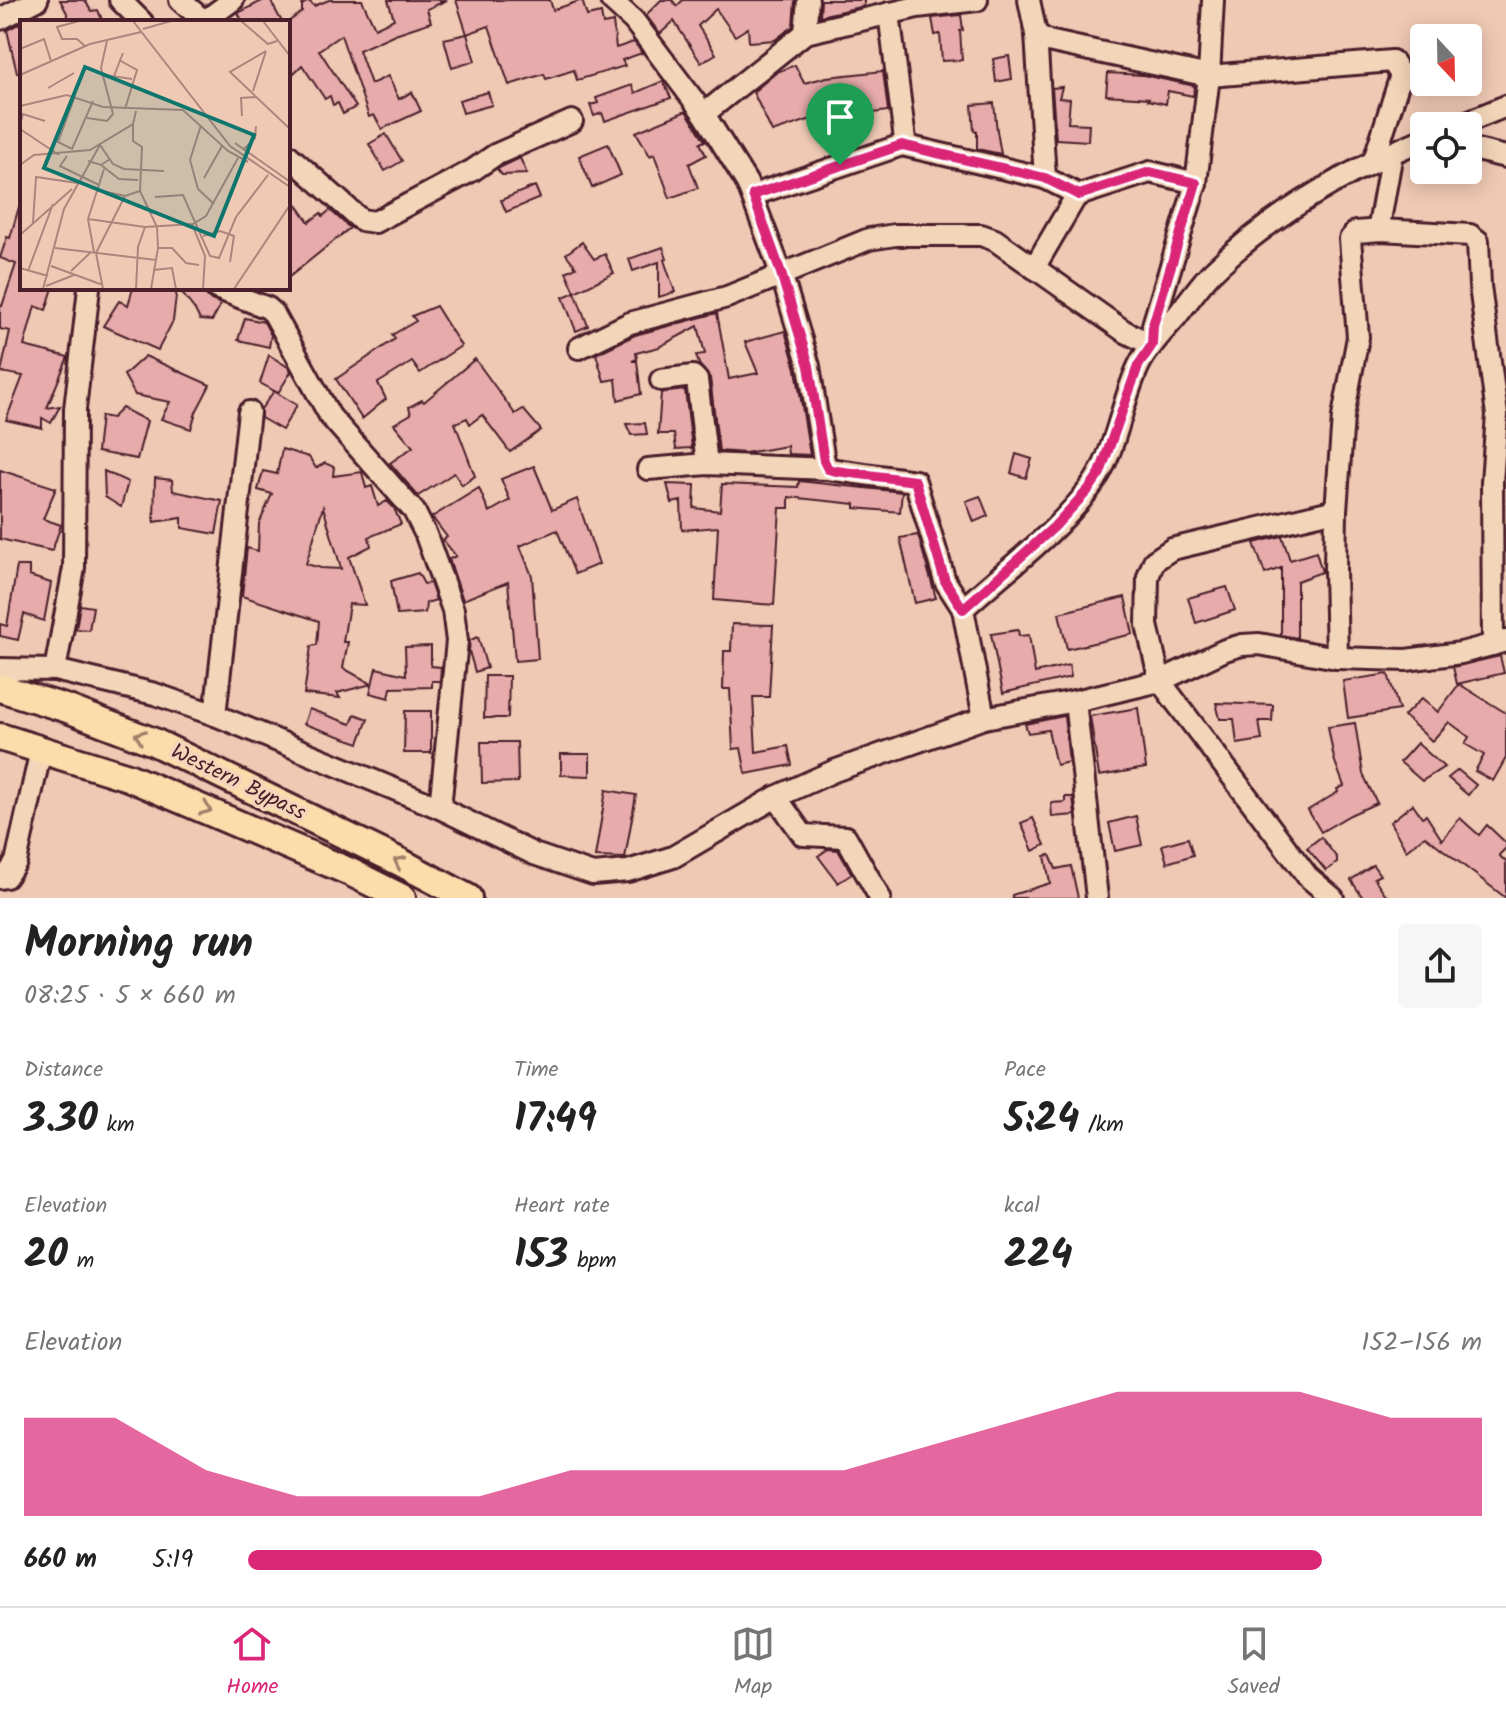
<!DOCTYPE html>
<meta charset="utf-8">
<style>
:root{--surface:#fff;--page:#f6f6f6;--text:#222;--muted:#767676;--line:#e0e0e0;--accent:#db2777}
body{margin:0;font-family:Kalam,sans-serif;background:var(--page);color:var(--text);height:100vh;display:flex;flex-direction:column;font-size:30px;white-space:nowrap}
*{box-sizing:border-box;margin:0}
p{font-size:26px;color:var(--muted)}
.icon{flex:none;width:44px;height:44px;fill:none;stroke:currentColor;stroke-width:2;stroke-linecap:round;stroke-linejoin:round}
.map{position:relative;height:898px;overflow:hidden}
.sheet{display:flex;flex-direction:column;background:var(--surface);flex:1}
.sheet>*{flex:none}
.needle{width:52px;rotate:158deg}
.controls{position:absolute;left:1410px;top:24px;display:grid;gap:16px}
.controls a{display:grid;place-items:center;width:72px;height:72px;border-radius:8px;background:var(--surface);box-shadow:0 4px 20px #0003;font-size:40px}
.pin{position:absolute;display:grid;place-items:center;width:68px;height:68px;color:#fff;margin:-82px -34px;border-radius:50% 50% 50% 0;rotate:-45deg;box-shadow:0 0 8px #0007}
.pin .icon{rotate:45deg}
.round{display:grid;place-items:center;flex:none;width:84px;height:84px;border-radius:8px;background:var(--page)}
.overview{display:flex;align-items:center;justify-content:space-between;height:136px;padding:0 24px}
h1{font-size:44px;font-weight:700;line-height:60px}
.figures{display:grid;grid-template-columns:repeat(3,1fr);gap:12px;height:136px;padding:8px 24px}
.figures div{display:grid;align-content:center}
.figures b{font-size:40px;font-weight:700}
.figures small{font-size:22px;font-weight:400}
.figures p{font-size:22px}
.chart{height:224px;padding:16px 24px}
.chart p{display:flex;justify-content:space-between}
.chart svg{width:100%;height:144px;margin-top:8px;fill:var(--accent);opacity:.7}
ul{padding:0 24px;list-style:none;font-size:26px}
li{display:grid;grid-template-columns:128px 96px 1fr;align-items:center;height:60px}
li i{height:20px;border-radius:10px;background:var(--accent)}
.tabs{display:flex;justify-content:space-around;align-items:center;height:112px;border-top:2px solid var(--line);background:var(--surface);font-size:22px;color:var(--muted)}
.tabs a{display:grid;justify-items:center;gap:4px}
.tabs .active{color:var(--accent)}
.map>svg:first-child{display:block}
.building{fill:#e6abaa;stroke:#4a1f2b;stroke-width:2;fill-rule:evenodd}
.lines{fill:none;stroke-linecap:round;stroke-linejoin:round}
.minor-casing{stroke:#4a1f2b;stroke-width:26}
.major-casing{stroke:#4a1f2b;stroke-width:32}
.minor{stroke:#f3d6b9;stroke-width:20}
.major{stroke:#faddab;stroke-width:26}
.oneway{stroke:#a27e6b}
.route-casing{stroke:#fff;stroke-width:16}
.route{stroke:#db2777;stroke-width:10}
.labels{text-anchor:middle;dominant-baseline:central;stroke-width:7;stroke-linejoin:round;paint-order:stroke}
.street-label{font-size:22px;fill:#4a1f2b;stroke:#f3d6b9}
.inset-road{fill:none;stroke:#ad857d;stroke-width:2}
.view{fill:#0f766e;fill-opacity:0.15;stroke:#0f766e;stroke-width:4}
.inset-edge{fill:none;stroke:#4a1f2b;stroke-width:4}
</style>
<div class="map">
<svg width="1506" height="898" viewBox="0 0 1506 898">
<rect width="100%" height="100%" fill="#efc9b4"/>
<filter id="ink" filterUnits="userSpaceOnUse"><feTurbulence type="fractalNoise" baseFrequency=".0125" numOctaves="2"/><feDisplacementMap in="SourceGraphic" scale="16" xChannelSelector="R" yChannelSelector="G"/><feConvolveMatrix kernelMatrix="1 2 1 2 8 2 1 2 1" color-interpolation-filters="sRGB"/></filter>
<g filter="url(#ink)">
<g class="building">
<path d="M60,0H85L91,11L98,10L103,22H67L68,15Z"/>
<path d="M264,0H270L282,22H243L238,13Z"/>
<path d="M329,0H362L375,28L394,19L388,0H447L427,9L431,22L395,34L359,50L371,84L388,76L399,99L412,92L421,111L382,129L374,115L369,117L341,35L319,50L356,107L343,114L338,103L333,105L330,96L325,99L302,65L294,73L288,66V22L302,12V5L309,1L314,6Z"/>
<path d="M456,0H550L553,10L582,0L587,16L601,13L603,24L613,22L616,48L634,42L642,53L622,60L625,66L577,80L574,70L546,79L544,74L509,85L489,26L467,34Z"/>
<path d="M661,0H672L677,6L683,0H795L793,26L775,40L749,42L748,28L735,36L716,9L698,26L716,54L701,63L674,21L660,34L646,15Z"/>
<path d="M821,0H864V6L820,16Z"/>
<path d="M961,15L963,30L960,31L962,60L942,61L940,34L935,35L932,18Z"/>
<path d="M22,22V72L17,73L7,30Z"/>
<path d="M467,34L475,61L452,68L444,39Z"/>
<path d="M1009,56L1012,79L996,82L993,59Z"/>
<path d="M795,65L804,83L827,77L883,71L888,111L852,116L851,113L840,115L839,110L772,132L753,92L777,72Z"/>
<path d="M1108,73L1143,75L1195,86L1193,96L1168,91L1166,104L1148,100L1149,98L1106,95Z"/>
<path d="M663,81L671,98L605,121L602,113L594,116L590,105L598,103L596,98L632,85L635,93Z"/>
<path d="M1062,87L1059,98L1070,99L1068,123L1089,124L1088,141L1056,139L1052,88Z"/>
<path d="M488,92L492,105L463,113L459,100Z"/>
<path d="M994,103L997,131L1001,154L977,149V131H974L972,105Z"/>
<path d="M686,111L705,141L700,143L706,155L689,164L698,188L670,198L654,154L650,156L636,132Z"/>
<path d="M386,134L402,161L385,171L369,144Z"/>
<path d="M608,144L621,175L592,188L579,156Z"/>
<path d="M520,158L527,174L502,175L497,169Z"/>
<path d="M535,186L540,198L506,212L501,200Z"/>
<path d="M288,192L309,222L321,213L323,216L330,210L350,228L288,278Z"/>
<path d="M19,207L22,208V288H53L46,310L35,306L24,346L68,357L47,408L60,406L51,423L42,418V428L6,420L23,376L1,372L10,331L0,329V305L2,306L16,264L0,258L7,237L10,238Z"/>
<path d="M582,242L594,259L605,254L614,273L575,292L566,272L576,267L566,254Z"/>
<path d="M663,247L667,259L664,260L675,292L659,297V262L633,271L629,259Z"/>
<path d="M133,288H177L173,321L158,350L103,326L119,301L128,305Z"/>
<path d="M178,288H199L211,300L221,304L212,321L200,320L195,310Z"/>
<path d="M575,292L588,326L576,331L563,297Z"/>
<path d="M436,306L461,346L420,373L412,362L378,383L386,399L362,419L336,379L395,339L392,335L416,321L412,316Z"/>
<path d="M717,313L729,379L758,373L745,342L785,331L796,369L810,455L788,454L787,446L745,453L719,451L710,378L699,364L696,355L705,354L698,326L659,347L636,353L637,359L632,361H637L641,394L618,400L616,379L604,381L596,354L635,335Z"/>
<path d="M245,318L264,322L271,335L269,347L238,340Z"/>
<path d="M269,355L288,367L291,372L278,393L260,383Z"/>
<path d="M145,356L210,385L196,412L191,429L161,419L170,402L135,395L124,375Z"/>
<path d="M475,359L515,414L523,409L541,430L510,452L482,415L470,424L467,418L455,423L475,476L462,485L454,473L418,496L390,463L413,447L394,424L411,414L409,407L422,400L424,402Z"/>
<path d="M685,390L692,448L676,449L674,434H658L661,393Z"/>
<path d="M274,391L297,405L282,430L261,418V409Z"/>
<path d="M122,408L147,421L137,459L97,452L101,416L112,418Z"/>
<path d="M645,423L647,434L631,435L626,424Z"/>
<path d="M282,449L309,457L316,468L325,463L334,467L333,476L362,472L366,488L372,486L378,506L387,501L394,508L401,524L369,537L371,546L349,557L365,605L349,604L343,642H348L343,668L372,684L337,693L340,698L304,694L311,646L317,645L319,621L242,596L247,548L258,551L259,524L272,494L258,490L263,471L277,474ZM323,507L339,561L341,569L321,568L306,564Z"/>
<path d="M1016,454L1032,459L1026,478L1011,473Z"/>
<path d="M534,466L552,510L577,499L599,564L575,574L557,530L520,546L532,576L538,659L515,661L508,582L463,600L449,559L456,556L443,540L447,537L432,517L479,488L489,512L510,500L501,479Z"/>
<path d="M0,470L56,488L43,519L61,525L52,551L0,539Z"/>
<path d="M104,471L128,482L121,507L105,497Z"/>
<path d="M155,478L172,480L173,491L222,501L216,534L182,528V518L154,522Z"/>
<path d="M799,481L902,492L900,512L855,508V504L789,497V508H780L774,605L714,600L718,527L682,530L681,501L672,503L667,484L695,485L694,508L720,511L722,484L798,487Z"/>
<path d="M980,496L988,516L974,522L966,501Z"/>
<path d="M918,535L936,598L915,603L900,538Z"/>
<path d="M1282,536L1290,560L1316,552L1322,572L1297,581V638L1281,635V568L1265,574L1254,543Z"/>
<path d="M17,566H29V576L51,583L44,621L24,614L18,640L0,636V624L7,626Z"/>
<path d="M418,573L424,584L430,583L436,600L426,603L425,613L397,615L391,581Z"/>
<path d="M1227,587L1235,610L1196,623L1188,598Z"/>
<path d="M1125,597L1133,634L1067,649L1059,613Z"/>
<path d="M80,605L93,607L89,630L76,629Z"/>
<path d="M732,624L773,625L769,697H753L756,752L788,746L792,765L746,774L741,748L733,749L730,689H723L724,651H731Z"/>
<path d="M1018,630L1019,636L1029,635L1035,673L1069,665L1071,677L1003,693L991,634Z"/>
<path d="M478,637L487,668L475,672L469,651L470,640Z"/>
<path d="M431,646V666L441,667L440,681H432V687L391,688L389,698L370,693L376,668L406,675L405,647Z"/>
<path d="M1500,656L1504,673L1457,684L1453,667Z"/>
<path d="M1388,674L1399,710L1348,718L1343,681Z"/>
<path d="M485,676H509L508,718H484Z"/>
<path d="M1459,684L1506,713V758L1493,781L1475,771L1484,755L1465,744L1469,737L1449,722L1432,741L1404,716L1422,698L1438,712Z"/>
<path d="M1216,703L1273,705L1272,721H1259L1262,740L1237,744L1234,719H1220Z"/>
<path d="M1138,708L1146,768L1099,776L1090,716Z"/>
<path d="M309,709L351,724L355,714L368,719L359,743L304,724Z"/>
<path d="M405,711H431V753H404Z"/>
<path d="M1064,716L1069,762L1056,765L1048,730L1028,733L1025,724Z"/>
<path d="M1355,723L1363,774L1377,803L1350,815L1321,832L1308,810L1338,792L1337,789L1344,786L1334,759L1328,727Z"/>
<path d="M481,742H517L518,782L482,783Z"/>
<path d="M1417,743L1444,767L1422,781L1400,762Z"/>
<path d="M561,754H590V776L561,775Z"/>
<path d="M1458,770L1476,785L1468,795L1448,778Z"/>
<path d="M606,790L636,795L625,858L595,857Z"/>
<path d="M1065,797H1073L1075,815L1052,817L1051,803L1065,802Z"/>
<path d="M1413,804L1422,817L1426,815L1442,840L1460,818L1479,835L1487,825L1506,843V848L1499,855L1506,862V898L1425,836L1406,850L1390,822Z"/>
<path d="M1136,816L1142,845L1115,851L1109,823Z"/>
<path d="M1033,818L1045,845L1033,851L1021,823Z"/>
<path d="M1321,837L1337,858V863L1326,871L1307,848Z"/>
<path d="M1188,838L1193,855L1167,863L1162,845Z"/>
<path d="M828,849L838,850L852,874L838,883L818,856Z"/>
<path d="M1050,855L1056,869L1071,866L1078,898H1012V895L1050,883L1045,856Z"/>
<path d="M1373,865L1380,875L1374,878L1388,898H1363L1351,880Z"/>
</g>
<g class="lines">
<g class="minor-casing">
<g id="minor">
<path d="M120,0L142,22"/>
<path d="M180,0L204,21"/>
<path d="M611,0L634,21L704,114L747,183L781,273L809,366L824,461L828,469L915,481L945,581L963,609"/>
<path d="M1029,0L1036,34L1045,178"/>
<path d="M889,13L905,140L902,145"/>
<path d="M0,19L37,0"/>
<path d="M203,22L233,0"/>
<path d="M805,33L808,0"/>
<path d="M1036,34L1048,41L1209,76L1392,61L1401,75L1374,160"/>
<path d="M704,114L805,33L917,7L977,0"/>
<path d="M1457,126L1506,106"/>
<path d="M1468,148L1506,157"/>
<path d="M288,155L361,220L375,222L473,170L495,155L572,121"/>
<path d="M753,195L902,145L1045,178L1079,195"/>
<path d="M1381,230L1379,226L1392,153"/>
<path d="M1034,268L1075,198L1079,195L1150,172L1196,183"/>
<path d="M216,288L268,308L274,314L330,416L414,511L426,535L453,610L457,641L440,808"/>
<path d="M579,348L630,323L727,297L869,239L895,235H981L995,240L1124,331L1152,345L1153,325L1196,183L1209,76L1213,0"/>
<path d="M661,380L693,376L697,380L707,464"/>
<path d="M648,469L707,464L828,469"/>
<path d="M1337,658L1335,570L1336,510L1343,417L1358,337L1350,239L1356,232L1381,230L1470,235L1478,241L1480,286L1497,415L1492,482L1493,645"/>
<path d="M0,669L55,670L155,694L215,715L440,808L534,854L593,874L628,871L673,857L776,797L834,771L984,718L1075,701L1160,681L1225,650L1242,645L1259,644L1337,658L1406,660L1461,653L1506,641"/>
<path d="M55,670L74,568L75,409L89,288"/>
<path d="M1075,701L1097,898"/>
<path d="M215,715L249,412"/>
<path d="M984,718L963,609C1005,570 1056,534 1090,488C1117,453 1120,404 1139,365C1148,347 1163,332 1176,317C1187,303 1198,287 1210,274C1270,215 1347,171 1424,139"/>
<path d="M776,797L803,835L846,837L880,898"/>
<path d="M0,878L6,877L16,862L41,750"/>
<path d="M1333,898L1308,877L1160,681L1147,625L1148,577L1154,561L1172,549L1336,510"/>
</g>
</g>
<g class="major-casing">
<g id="major">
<path d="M0,688L68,709L154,742L400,862L468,898"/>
<path d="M0,737L128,777L350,872L402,898"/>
</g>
</g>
<use href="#minor" class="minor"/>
<use href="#major" class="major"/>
</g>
<defs><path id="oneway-chevron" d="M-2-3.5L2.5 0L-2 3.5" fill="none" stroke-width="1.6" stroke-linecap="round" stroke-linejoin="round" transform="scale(2)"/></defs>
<g class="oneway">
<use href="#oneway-chevron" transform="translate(140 736) rotate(-159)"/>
<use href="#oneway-chevron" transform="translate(206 809) rotate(22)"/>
<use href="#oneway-chevron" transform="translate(399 862) rotate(-153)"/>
</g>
</g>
<g class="lines" filter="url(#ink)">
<g class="route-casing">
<path id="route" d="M902,145L1045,178L1079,195L1150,172L1196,183L1153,325L1152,345L1138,366L1100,473L1089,489L1054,527L963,609L945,581L915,481L836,471L828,469L824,461L809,366L781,273L753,195Z"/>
</g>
<use href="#route" class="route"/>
</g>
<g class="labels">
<g class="street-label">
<text transform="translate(238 783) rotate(26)">Western Bypass</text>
</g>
</g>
<g transform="translate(20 20)">
<rect width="270" height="270" fill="#efc9b4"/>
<path class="inset-road" d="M59,1L37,7L42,19H57L65,26M113,1L210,126L270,167M221,1L248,24L257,21M243,1L270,36M123,9L151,1M0,29L24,19L31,41M246,31L210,52L270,109M99,40L117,50L105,89M0,55L70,24L121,12M85,55L112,59M94,56L103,33M28,68L54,53M233,71L246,31M55,76L38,122L52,129L73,81M0,86L47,75L83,87L163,90L208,131L228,142M222,96L221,78L236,77M67,98L87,101L93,94L81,48L87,21M113,104V121L122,127L120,171L137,207L138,228M0,105L3,94L25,101M181,105L170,140L178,169L194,184M0,109L39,135M215,123L269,161M223,130L235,118L236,106M47,136L40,146L79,165M68,141L81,145L90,139M0,145L14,135L70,130L113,104L116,91M81,145L99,159L118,160M184,158L202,126M78,170L105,176L120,171M135,177L163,175L190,236L199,238L216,197L248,155M68,199L125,207L173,204L186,196L218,138M13,203L16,157L57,163M172,204L185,236L183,269M0,215L52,169M183,216L200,211L214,216L210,242M35,228L136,240M74,232L68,199L84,149M31,246L83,265M0,248L28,256M133,250L152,248L156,269M8,251L33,184M51,251L70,233M26,266L54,255M23,269L44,189L80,125L93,144L104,149L144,151M83,269L76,233L105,176M116,269L118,227L125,207M131,269L138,228H152L166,243L179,245M214,269L270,185"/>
<path class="view" d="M65,47L234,115L194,216L24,148Z"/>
<rect width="270" height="270" class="inset-edge"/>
</g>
</svg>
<div class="controls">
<a><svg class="needle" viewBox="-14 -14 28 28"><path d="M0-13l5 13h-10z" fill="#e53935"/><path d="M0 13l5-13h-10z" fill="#767676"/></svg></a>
<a><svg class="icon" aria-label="locate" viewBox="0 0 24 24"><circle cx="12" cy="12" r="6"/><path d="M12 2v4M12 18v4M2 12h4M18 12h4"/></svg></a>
</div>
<div class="pin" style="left:840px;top:165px;background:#1e9e55"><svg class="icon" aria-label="arrive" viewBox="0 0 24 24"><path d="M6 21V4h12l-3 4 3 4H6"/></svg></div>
</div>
<section class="sheet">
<div class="overview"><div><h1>Morning run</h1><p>08:25 · 5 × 660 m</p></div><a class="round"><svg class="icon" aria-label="share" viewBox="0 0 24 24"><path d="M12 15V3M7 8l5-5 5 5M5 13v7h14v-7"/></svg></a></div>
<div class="figures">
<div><p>Distance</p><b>3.30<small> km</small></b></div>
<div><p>Time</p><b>17:49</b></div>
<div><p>Pace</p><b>5:24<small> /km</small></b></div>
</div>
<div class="figures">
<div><p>Elevation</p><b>20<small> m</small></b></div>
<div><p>Heart rate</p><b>153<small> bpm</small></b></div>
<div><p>kcal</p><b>224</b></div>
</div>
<div class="chart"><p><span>Elevation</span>152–156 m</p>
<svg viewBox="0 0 160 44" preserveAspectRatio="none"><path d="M0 44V14L10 14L20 30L30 38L40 38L50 38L60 30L70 30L80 30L90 30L100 22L110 14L120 6L130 6L140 6L150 14L160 14V44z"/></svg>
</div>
<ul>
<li><b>660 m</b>5:19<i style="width:87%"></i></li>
</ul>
</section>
<nav class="tabs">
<a class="active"><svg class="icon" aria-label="home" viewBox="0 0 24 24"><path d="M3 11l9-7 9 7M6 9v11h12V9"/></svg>Home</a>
<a><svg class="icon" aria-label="map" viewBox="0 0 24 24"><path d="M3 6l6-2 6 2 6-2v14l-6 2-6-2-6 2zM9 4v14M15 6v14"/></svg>Map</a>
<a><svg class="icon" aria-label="saved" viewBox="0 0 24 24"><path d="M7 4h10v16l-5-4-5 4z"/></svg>Saved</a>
</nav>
